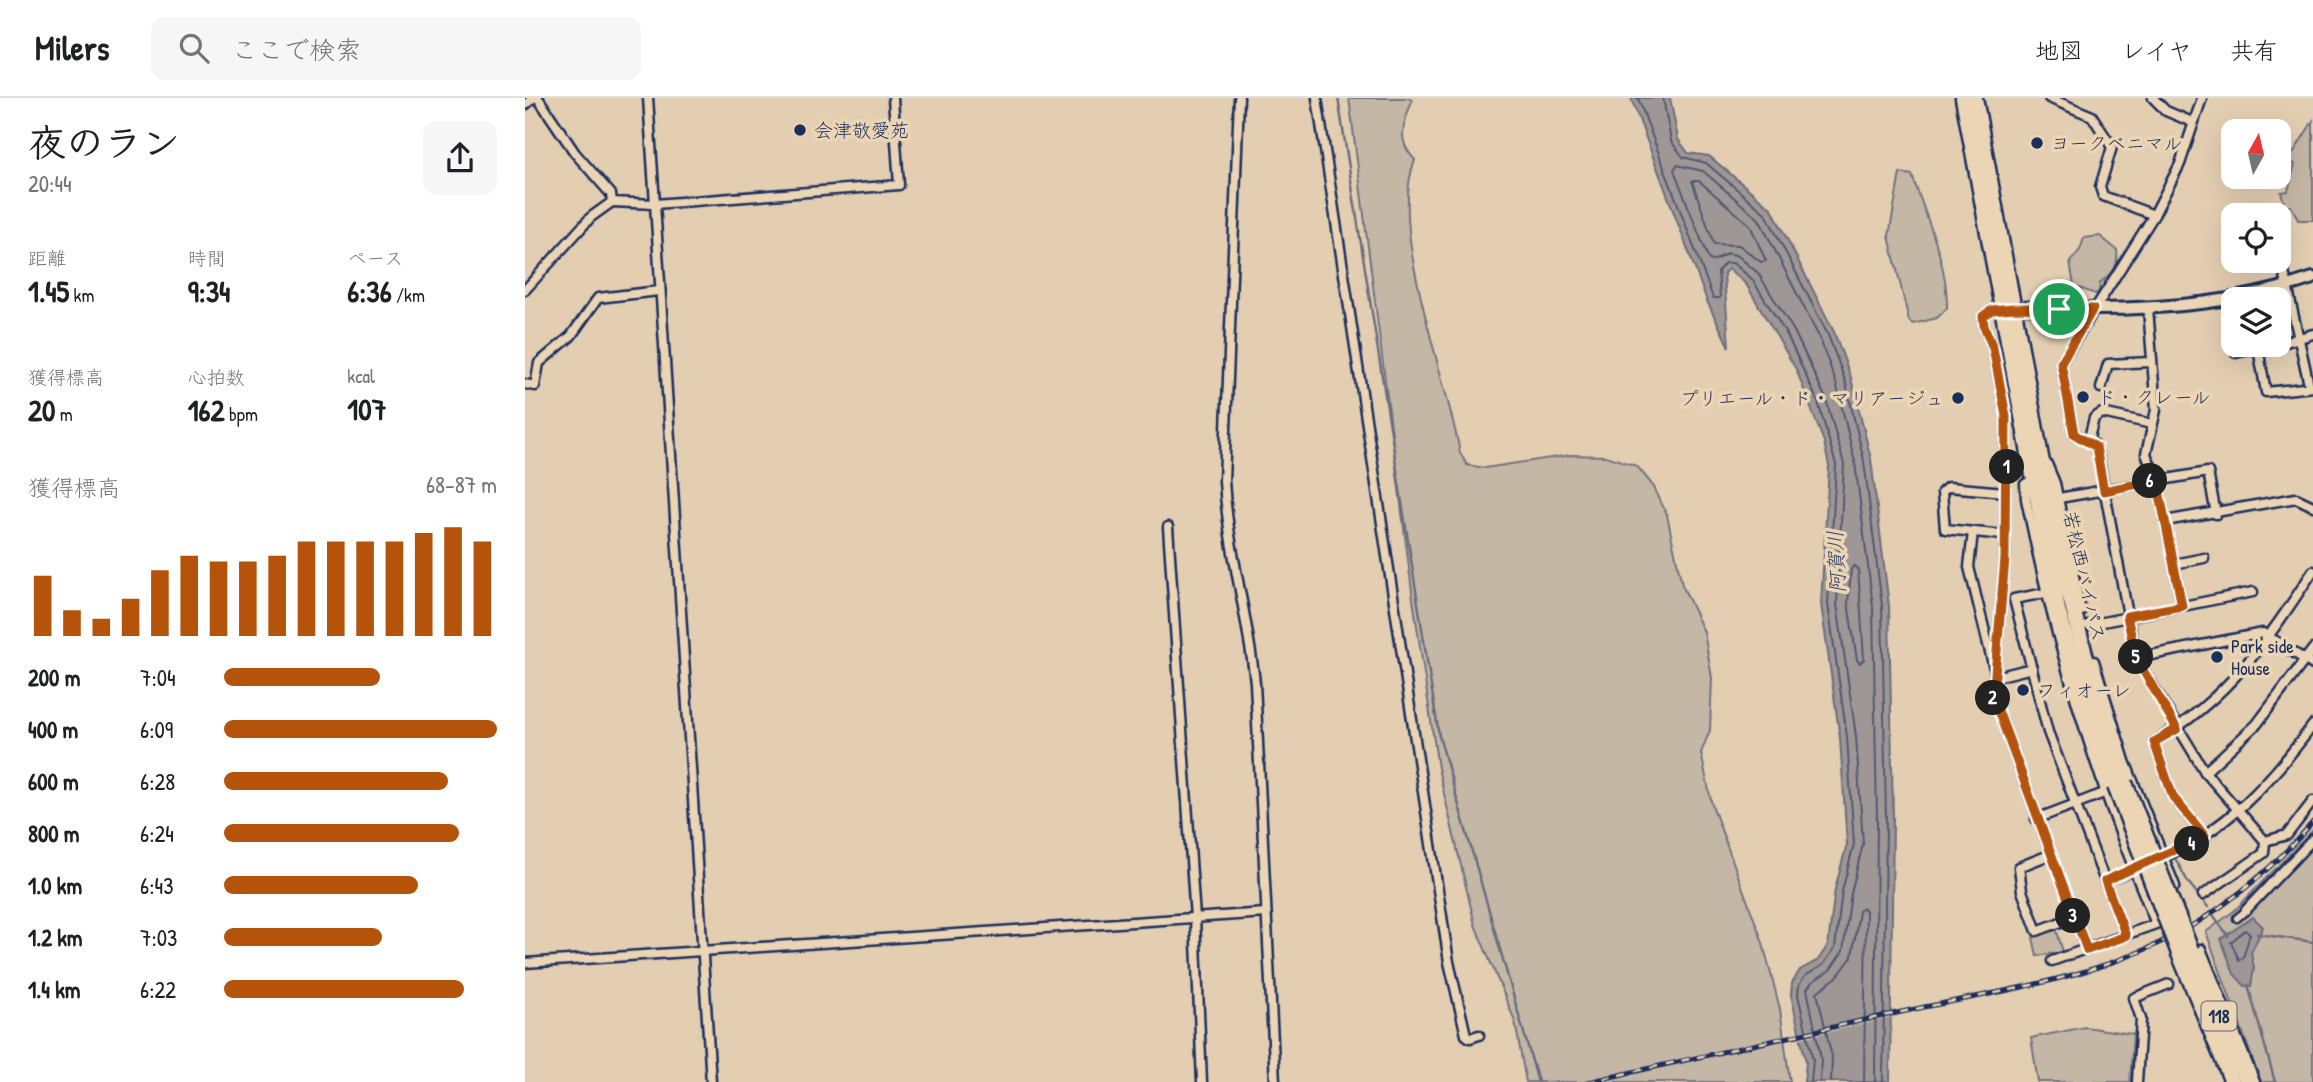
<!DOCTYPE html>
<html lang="ja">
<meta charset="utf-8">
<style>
:root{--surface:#fff;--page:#f6f6f6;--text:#202124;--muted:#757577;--line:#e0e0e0;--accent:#b45309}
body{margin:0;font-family:"Patrick Hand","Klee One",sans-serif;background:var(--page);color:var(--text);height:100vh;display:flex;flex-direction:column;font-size:26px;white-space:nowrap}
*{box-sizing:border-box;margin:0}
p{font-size:23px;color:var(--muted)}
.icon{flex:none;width:38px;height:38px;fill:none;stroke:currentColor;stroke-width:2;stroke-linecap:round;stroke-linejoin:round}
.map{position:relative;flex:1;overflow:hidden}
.sheet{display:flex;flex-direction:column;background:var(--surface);width:525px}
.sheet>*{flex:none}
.needle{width:46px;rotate:8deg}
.tools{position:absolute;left:1696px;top:21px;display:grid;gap:14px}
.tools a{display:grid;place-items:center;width:70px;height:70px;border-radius:14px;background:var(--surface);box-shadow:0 7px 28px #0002;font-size:35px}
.pin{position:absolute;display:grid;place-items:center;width:60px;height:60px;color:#fff;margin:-30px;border:4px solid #fff;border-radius:50%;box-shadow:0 2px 7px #0007}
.km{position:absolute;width:35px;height:35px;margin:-18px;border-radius:50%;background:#222;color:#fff;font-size:19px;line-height:35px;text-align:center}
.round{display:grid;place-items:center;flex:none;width:74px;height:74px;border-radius:14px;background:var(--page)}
.headline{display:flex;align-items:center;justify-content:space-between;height:119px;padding:0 28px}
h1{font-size:38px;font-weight:700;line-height:52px}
.metrics{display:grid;grid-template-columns:repeat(3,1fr);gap:10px;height:119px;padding:7px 28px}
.metrics div{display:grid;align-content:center}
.metrics b{font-size:30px;font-weight:700}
.metrics small{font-size:19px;font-weight:400}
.metrics p{font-size:19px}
.chart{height:196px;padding:14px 28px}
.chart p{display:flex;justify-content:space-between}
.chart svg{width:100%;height:126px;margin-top:7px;stroke:var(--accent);stroke-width:6}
ul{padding:0 28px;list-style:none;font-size:23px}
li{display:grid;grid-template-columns:112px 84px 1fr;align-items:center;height:52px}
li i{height:18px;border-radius:9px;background:var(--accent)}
header{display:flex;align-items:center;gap:42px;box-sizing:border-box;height:98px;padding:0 35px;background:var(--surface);border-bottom:2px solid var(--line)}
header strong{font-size:33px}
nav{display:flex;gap:38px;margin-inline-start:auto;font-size:24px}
.search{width:490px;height:63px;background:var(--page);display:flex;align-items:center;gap:18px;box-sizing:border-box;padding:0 24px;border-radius:14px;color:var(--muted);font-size:26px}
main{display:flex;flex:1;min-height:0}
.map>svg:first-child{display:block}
.green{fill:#c5b7a5;stroke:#707382;stroke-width:2}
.water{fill:#9f9795;stroke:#6a6d7f;stroke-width:2}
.pier{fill:#e3ceb1}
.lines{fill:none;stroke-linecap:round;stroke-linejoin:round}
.shore{stroke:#505974;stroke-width:2}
.stream{stroke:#6a6d7f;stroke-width:2.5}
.pedestrian-casing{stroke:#1b2f5e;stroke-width:11}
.minor-casing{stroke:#1b2f5e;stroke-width:13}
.tertiary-casing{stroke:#1b2f5e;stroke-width:16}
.trunk-casing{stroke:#1b2f5e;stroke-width:19}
.pedestrian{stroke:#ebd5b4;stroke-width:6}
.minor{stroke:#ebd5b4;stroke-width:8}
.tertiary{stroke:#ebd5b4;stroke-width:10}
.trunk{stroke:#ebd5b4;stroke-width:14}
.rail-casing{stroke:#1b2f5e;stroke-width:5}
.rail{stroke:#ebd5b4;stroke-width:2.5;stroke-dasharray:8;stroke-linecap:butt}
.trunk-bridge-casing{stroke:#1b2f5e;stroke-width:19;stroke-linecap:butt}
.trunk-bridge{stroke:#ebd5b4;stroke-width:14}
.route-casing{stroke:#fff;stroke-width:14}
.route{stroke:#b45309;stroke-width:9}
.poi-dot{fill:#1b2f5e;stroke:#ebd5b4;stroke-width:2.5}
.labels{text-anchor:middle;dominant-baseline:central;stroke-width:7;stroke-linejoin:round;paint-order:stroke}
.shield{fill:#ebd5b4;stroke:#596178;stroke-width:2}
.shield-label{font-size:18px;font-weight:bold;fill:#1b2f5e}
.poi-label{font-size:19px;fill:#1b2f5e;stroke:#ebd5b4;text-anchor:start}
.street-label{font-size:19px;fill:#1b2f5e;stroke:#ebd5b4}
.water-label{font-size:21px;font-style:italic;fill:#354469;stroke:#ebd5b4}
</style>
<header>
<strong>Milers</strong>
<div class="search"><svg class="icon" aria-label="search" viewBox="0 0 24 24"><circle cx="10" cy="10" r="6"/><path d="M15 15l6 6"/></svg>ここで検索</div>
<nav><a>地図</a><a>レイヤ</a><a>共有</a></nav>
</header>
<main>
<section class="sheet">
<div class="headline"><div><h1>夜のラン</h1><p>20:44</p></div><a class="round"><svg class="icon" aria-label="share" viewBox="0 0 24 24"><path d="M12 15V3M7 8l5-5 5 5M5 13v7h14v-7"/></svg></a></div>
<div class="metrics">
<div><p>距離</p><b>1.45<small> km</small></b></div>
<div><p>時間</p><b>9:34</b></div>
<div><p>ペース</p><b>6:36<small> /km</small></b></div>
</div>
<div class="metrics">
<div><p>獲得標高</p><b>20<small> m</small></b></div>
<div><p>心拍数</p><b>162<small> bpm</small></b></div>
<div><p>kcal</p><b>107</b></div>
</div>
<div class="chart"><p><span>獲得標高</span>68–87 m</p>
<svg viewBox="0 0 160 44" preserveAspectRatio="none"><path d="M5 44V23M15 44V35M25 44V38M35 44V31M45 44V21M55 44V16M65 44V18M75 44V18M85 44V16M95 44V11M105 44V11M115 44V11M125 44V11M135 44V8M145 44V6M155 44V11"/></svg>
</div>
<ul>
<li><b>200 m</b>7:04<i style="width:57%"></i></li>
<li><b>400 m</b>6:09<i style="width:100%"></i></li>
<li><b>600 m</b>6:28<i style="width:82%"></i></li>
<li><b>800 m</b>6:24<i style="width:86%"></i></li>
<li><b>1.0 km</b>6:43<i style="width:71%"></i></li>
<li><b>1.2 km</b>7:03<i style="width:58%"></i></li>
<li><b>1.4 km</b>6:22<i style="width:88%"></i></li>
</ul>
</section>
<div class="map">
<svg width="1788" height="984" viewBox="0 0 1788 984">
<rect width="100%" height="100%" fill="#e3ceb1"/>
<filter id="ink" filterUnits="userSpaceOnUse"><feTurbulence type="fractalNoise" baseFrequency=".0143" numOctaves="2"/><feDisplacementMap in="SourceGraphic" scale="14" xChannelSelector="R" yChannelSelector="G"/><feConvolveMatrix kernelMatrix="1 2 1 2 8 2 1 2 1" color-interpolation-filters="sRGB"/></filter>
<g filter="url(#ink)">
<g class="green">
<path d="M824,0H885L887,3C879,26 870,41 890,62C862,130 922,280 935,355L942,367L960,370L1046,357L1081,358L1112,368L1129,389L1142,417L1157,487L1179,534L1187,580L1185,632L1176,655L1187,707L1238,845L1255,911L1265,984H1001L990,923L950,827L913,670L888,501Z"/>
<path d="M1788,23V122H1773L1766,108H1760L1756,94L1763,93L1770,66L1763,63Z"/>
<path d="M1375,75L1387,77C1401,120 1423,165 1422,210L1412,220L1388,226L1384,223L1364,138Z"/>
<path d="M1575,138L1592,152C1594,168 1587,175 1575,185L1574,194L1570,196L1549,188L1545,164L1555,152L1559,140Z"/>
<path d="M1788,732V984H1736L1681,834L1709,813Z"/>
<path d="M1531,830L1538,854L1512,858L1508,839Z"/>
<path d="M1560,929L1608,936L1605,984H1513L1506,940Z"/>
</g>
<g class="water">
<path d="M1106,0H1145L1153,41L1163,55L1184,58L1247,111L1309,234L1326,280L1346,361L1364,508L1368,721L1365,984H1279L1281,964L1266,897L1267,885L1275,872L1293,862L1303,847L1310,791L1322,746L1315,640L1296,506L1304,368L1299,344L1271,271L1221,186L1204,171L1199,175L1204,249L1182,203Z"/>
<path d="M1728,819L1738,829L1726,855L1729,870L1726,888H1720L1709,876L1696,841Z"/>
</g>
<path class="pier" d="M1369,914V919L1272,941L1271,936Z"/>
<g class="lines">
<g class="shore">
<path d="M1113,0L1188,200H1195L1193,173L1200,165H1208L1227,181L1262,237L1293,304L1311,367L1303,506L1322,639L1329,746L1317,793L1310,850L1298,867L1280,878L1274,887L1273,897L1288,962L1286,984"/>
<path d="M1138,0L1146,43L1158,59L1181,65L1241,116L1303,237L1320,282L1339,363L1357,508L1361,721L1358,984"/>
<path d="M1167,83H1174L1225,127L1241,163L1236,164L1214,147L1189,146Z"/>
<path d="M1329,468L1333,470L1339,561L1335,565L1332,562L1323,505L1326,471Z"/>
<path d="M1720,832L1725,836L1718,860L1714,862L1706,844Z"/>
<path d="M1295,984L1296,961L1282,891L1287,884L1305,872L1318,853L1326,795L1338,746L1331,638L1312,506L1319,366L1301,301L1269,233L1233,175L1213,158L1203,155L1188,163L1184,162L1149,72L1152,67L1178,73L1234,121L1295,241L1311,285L1330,364L1348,509L1352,721L1350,984"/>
<path d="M1306,984L1307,959L1292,894L1312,879L1327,859L1334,813L1338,810L1341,813L1339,984"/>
</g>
<g class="stream">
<path d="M813,0L914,638L1013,984"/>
<path d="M1651,762L1663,784L1683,809"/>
<path d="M1689,818L1703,838"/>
<path d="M1732,836L1788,844"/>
<path d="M1723,887L1750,984"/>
</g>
<g class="pedestrian-casing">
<path id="pedestrian" d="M1712,820L1718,815"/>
</g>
<g class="minor-casing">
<g id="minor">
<path d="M13,0L50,55L86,96L87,104L130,106L123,0"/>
<path d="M714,0L699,383C703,452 723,517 730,585L750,984"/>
<path d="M792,0L924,864L941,937L945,940L954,937"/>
<path d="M1524,0L1567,18L1587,49L1575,89L1578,98L1629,117"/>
<path d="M1628,0L1641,13L1667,24"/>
<path d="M1677,0L1655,66L1629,117L1536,265L1549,336L1569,346L1573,357L1611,560L1680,674L1740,743L1739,755L1678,797"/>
<path d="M0,7L8,0"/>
<path d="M1754,151L1784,287"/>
<path d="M0,192L66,119L87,104"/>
<path d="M1623,210L1631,312L1621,356L1632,382L1657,508"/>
<path d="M1479,211L1467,212L1458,218L1459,228L1468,250L1481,318L1480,461L1468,599L1562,852"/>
<path d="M1754,246L1788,236"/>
<path d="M1733,250L1741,294L1788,289"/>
<path d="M1711,255L1748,247"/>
<path d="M0,286L10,288L14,265L46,238L73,200L134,193"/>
<path d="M1576,290L1583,266L1626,264"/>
<path d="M1563,344L1569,320L1577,315L1627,326"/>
<path d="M1522,366L1530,385L1556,513"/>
<path d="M1508,382L1500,386L1501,401C1530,547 1573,688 1631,826L1527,863"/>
<path d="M1534,400L1683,374L1691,416"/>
<path d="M1640,423L1771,400L1788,408"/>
<path d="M643,429L670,820L677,984"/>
<path d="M1448,434L1444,469L1471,579L1507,570"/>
<path d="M1479,437L1420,431L1417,394L1423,389L1480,394"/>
<path d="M1649,466L1679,460"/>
<path d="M1520,495L1489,501L1523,634L1601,838"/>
<path d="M1563,527L1728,494"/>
<path d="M1611,560L1738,535L1788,567"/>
<path d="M1569,563L1600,663L1650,788"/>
<path d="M1680,674L1732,626L1788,551"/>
<path d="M1511,721L1579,695"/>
<path d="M1680,739L1648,699L1629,644C1703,601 1742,543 1788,473"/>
<path d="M1740,743L1762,737L1788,703"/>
<path d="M1524,757L1494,769L1497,793L1512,833L1549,819"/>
<path d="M1635,761C1703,731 1744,686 1788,627"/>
<path d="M1580,783L1613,770"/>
<path d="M1721,812L1788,741"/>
<path d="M1663,851H1676L1730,984"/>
<path d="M0,865L741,815"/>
<path d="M186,984L130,106L374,87L368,0"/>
<path d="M1612,984L1616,921L1609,900L1644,886"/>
</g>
</g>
<g class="tertiary-casing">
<path id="tertiary" d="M1488,210C1515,208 1542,211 1569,211C1644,211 1717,204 1788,180"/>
</g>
<g class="trunk-casing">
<g id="trunk">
<path d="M1438,0L1533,512L1575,652L1590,688"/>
<path d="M1450,0L1534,457L1579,629L1600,685"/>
<path d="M1666,852L1722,984"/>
<path d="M1655,858L1707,984"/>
</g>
</g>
<use href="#pedestrian" class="pedestrian"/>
<use href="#minor" class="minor"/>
<use href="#tertiary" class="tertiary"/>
<use href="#trunk" class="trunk"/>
<g class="rail-casing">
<path id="rail" d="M1063,984C1173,959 1284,934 1395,910C1473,894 1557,881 1630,847C1690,820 1746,773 1788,724"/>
</g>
<use href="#rail" class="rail"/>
<g class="trunk-bridge-casing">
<g id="trunk-bridge">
<path d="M1600,685L1666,852"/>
<path d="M1590,688L1655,858"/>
</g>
</g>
<use href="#trunk-bridge" class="trunk-bridge"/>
</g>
</g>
<g class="lines" filter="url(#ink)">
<g class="route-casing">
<path id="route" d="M1488,210L1568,211L1536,265L1549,336L1571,349L1579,393L1632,382L1657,508L1602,518L1611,560L1652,631L1629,644L1648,699L1680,738L1580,783L1601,838L1562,852L1468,599L1480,461L1481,318L1468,250L1459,228L1458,218L1467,212Z"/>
</g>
<use href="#route" class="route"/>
</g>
<g class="poi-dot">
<circle cx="275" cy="32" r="7"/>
<circle cx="1512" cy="45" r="7"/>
<circle cx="1558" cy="299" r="7"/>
<circle cx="1433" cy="300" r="7"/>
<circle cx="1692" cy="559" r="7"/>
<circle cx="1498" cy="592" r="7"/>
</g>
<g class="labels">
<rect class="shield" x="1676.5" y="903.5" width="35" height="29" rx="5"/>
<g class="shield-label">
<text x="1694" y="918">118</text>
</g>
<g class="poi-label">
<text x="289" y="32">会津敬愛苑</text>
<text x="1526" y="45">ヨークベニマル</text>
<text x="1572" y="299">ド・クレール</text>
<text x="1419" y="300" text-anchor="end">プリエール・ド・マリアージュ</text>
<text x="1706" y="548">Park side<tspan x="1706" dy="22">House</tspan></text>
<text x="1512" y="592">フィオーレ</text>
</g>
<g class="street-label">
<text transform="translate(1560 478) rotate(77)">若松西バイパス</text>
</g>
<g class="water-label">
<text transform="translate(1311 464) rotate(-93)">阿賀川</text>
</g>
</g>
</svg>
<div class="tools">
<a><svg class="needle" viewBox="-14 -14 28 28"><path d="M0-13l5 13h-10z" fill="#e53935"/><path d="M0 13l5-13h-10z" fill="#757577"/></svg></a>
<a><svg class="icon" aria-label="locate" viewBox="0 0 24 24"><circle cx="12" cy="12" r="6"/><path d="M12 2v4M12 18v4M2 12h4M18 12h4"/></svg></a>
<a><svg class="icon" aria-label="layers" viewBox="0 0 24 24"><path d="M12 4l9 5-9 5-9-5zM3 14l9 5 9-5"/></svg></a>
</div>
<div class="pin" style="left:1534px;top:211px;background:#1e9e55"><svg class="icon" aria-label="arrive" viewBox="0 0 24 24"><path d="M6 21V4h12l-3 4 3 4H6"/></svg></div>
<b class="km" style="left:1482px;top:369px">1</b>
<b class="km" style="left:1468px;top:600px">2</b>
<b class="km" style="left:1548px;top:818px">3</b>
<b class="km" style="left:1667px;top:746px">4</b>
<b class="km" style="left:1611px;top:559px">5</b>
<b class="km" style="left:1625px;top:383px">6</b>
</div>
</main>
